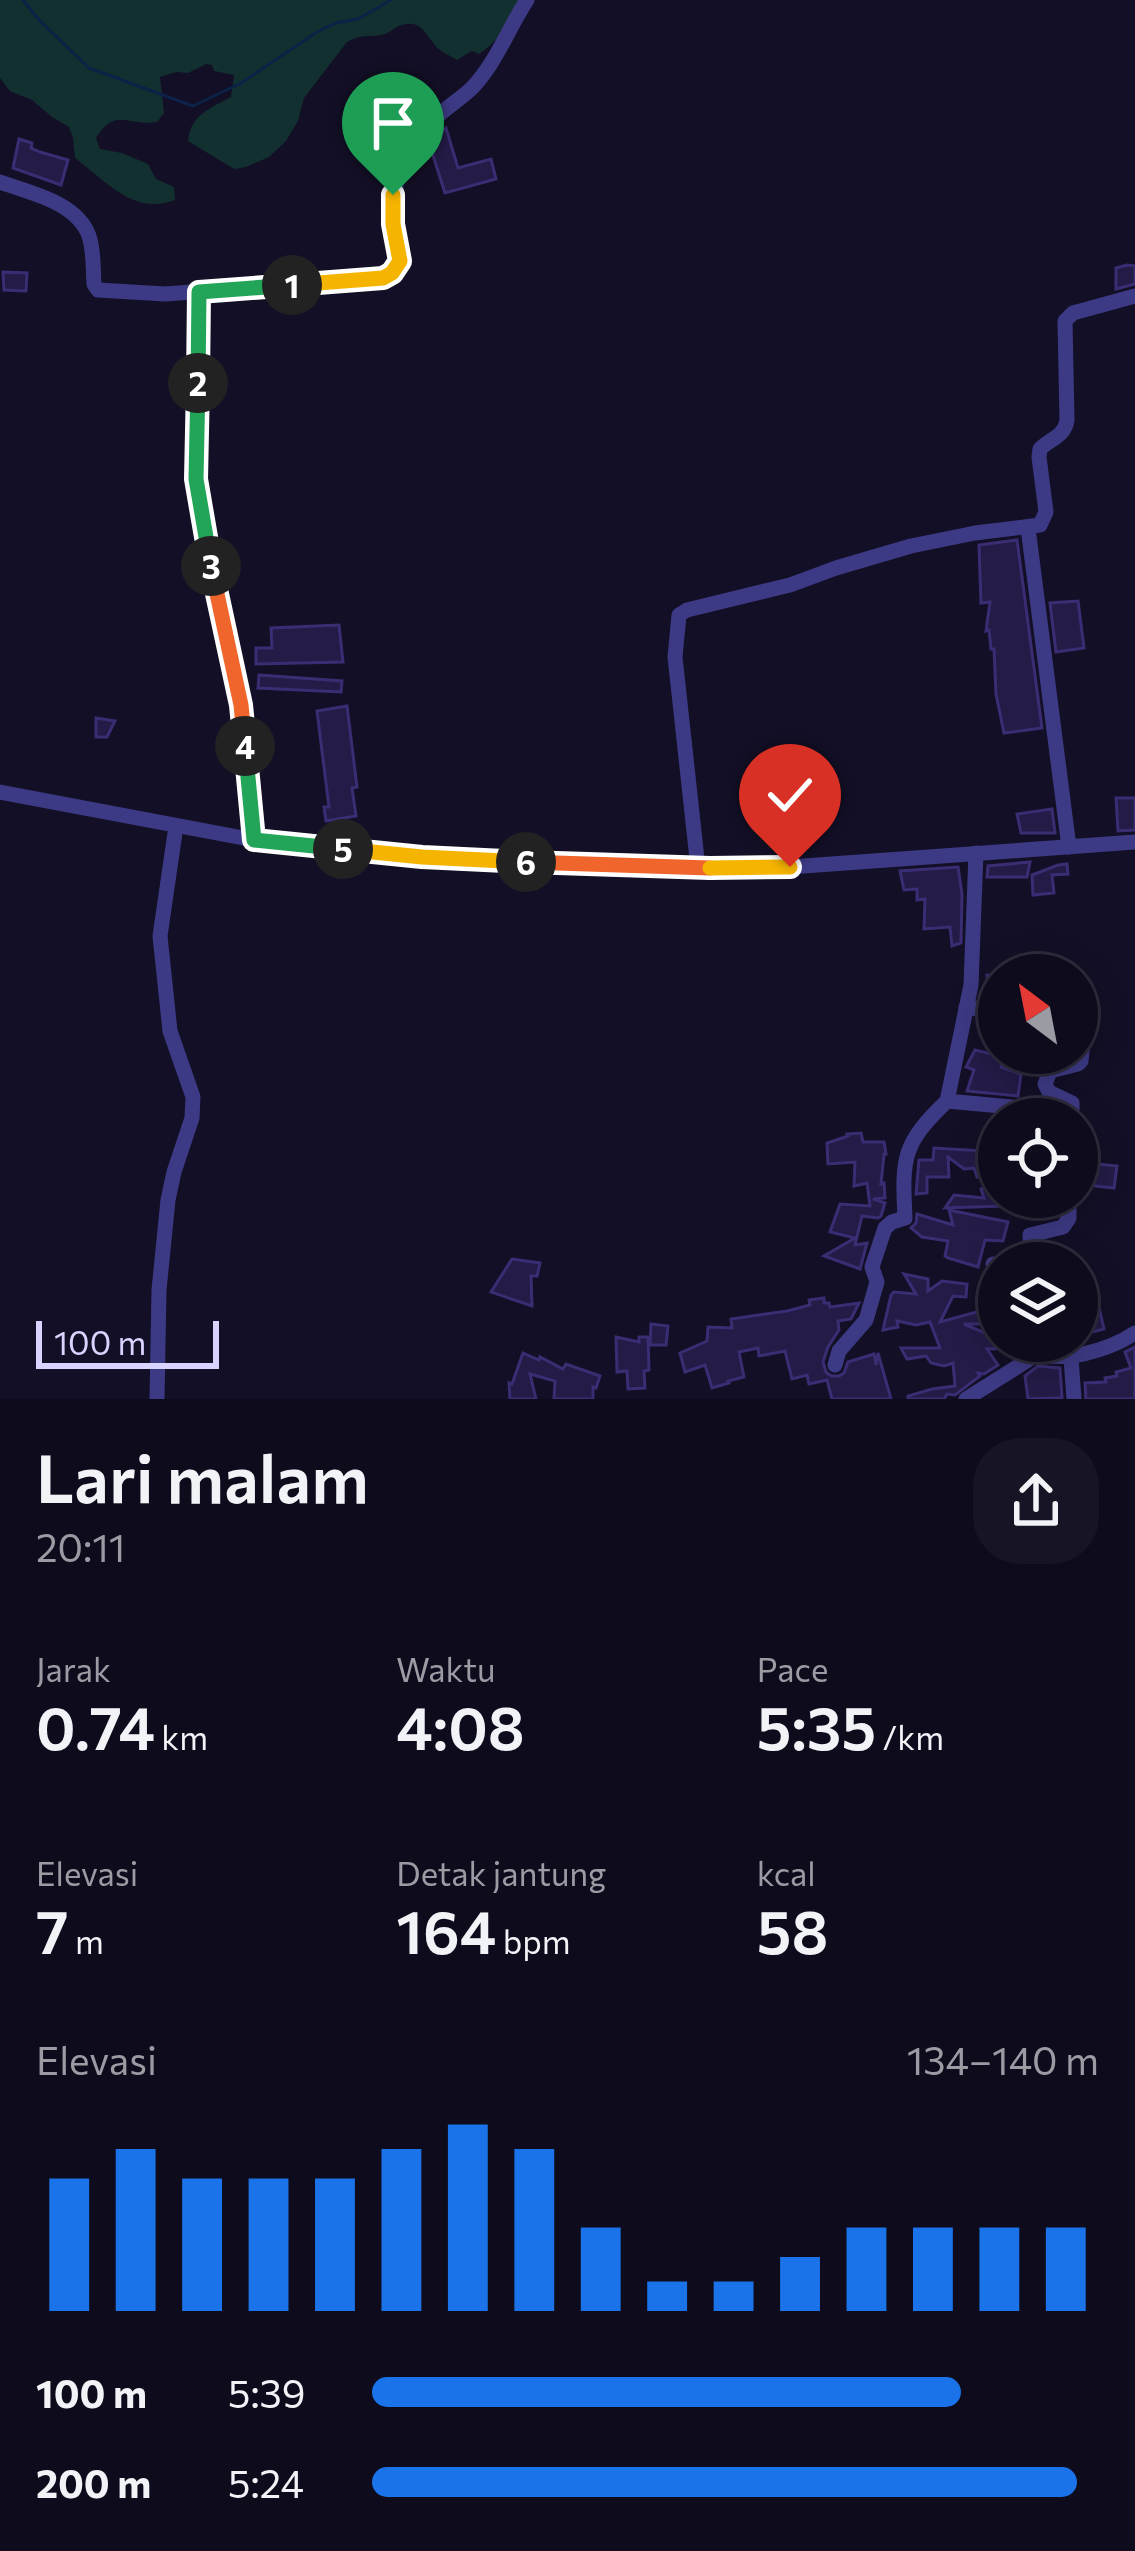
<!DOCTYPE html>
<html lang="id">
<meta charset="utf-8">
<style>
:root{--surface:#0e0b1c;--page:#171425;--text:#f1f3f6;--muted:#9b9ba3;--line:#2e2b3b;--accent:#1a73e8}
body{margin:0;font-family:Commissioner,sans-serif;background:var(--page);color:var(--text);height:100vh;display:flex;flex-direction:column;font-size:45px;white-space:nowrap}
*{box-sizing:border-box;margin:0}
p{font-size:39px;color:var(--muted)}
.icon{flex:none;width:66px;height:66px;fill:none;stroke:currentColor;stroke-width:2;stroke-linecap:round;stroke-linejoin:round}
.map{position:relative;height:1399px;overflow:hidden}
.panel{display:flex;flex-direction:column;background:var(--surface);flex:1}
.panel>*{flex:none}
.needle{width:78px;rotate:328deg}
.controls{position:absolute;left:978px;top:954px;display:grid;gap:24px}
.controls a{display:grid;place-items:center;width:120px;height:120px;border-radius:50%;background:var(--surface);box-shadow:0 6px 30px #0003,0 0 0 3px var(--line);font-size:60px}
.scale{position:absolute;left:36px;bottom:30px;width:183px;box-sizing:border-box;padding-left:12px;border:6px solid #d9d4ff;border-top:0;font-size:33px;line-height:42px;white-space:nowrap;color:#d9d4ff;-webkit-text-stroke:9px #130f26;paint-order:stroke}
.pin{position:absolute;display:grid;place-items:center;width:102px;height:102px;color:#fff;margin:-123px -51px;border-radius:50% 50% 50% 0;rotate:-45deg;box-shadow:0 0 12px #0007}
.pin .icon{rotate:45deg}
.km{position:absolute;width:60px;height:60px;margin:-30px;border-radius:50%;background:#222;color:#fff;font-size:33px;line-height:60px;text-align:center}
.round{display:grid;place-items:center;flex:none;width:126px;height:126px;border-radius:48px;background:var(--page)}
.summary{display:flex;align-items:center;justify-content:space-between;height:204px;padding:0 36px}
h1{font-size:66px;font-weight:600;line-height:90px}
.metrics{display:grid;grid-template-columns:repeat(3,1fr);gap:18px;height:204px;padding:12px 36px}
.metrics div{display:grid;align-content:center}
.metrics b{font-size:60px;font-weight:600}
.metrics small{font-size:33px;font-weight:400}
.metrics p{font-size:33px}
.chart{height:336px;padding:24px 36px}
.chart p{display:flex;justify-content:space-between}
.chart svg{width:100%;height:216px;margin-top:12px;stroke:var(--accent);stroke-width:6}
ul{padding:0 36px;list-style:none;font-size:39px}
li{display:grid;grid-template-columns:192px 144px 1fr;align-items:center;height:90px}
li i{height:30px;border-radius:15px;background:var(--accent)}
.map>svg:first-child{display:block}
.green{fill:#12302f}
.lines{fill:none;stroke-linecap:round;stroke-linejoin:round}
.stream{stroke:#0c2248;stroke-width:3}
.building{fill:#241b47;stroke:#3b2d73;stroke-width:3}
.minor{stroke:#3d3a85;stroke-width:15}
.split-1-casing{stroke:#fff;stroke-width:24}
.split-2-casing{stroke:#fff;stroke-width:24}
.split-3-casing{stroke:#fff;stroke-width:24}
.split-4-casing{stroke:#fff;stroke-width:24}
.split-5-casing{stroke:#fff;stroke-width:24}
.split-6-casing{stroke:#fff;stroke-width:24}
.split-7-casing{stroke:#fff;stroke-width:24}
.split-8-casing{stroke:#fff;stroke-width:24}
.split-1{stroke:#f5b400;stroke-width:15}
.split-2{stroke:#22a559;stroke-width:15}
.split-3{stroke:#22a559;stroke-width:15}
.split-4{stroke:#f0652b;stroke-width:15}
.split-5{stroke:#22a559;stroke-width:15}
.split-6{stroke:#f5b400;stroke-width:15}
.split-7{stroke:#f0652b;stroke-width:15}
.split-8{stroke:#f5b400;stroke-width:15}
</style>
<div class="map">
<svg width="1135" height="1399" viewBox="0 0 1135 1399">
<rect width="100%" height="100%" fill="#130f26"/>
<path class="green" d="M0,0H522C510,21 500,40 479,54L472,51L457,60C451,56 445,54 440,50C427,40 424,18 402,25C396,26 391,32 385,34C370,38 363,33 347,42L304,98L298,121L286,141L269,157L246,167L234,169L188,141C190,115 211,108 231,97L234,75L214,71L212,65L206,64L188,73L176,72L160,77L164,113L157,122C128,127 116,106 96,138L100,149L122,153L148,164L156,179L174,187L175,200C134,216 106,181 75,158L73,138L69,127L52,117L32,100L10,91L0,78Z"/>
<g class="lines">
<path class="stream" d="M23,0L39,20L89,68L193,106L241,83L317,32L336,23L358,19L391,0"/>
</g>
<g class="building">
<path d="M446,128L458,168L491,159L496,179L445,193L429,143Z"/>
<path d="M19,139L32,143L31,148L40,152L68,160L61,185L13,168Z"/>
<path d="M1127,265L1135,266V284L1116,289V268Z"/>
<path d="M3,272L27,273L26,291L4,290Z"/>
<path d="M1017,540L1042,728L1004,733L996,694L994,649H991L989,630L986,631L990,602L981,603L979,545Z"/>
<path d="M1078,601L1084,648L1056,652L1050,603Z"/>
<path d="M339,625L343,662L256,664V648H272L271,628Z"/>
<path d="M259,675L342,681L341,692L258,688Z"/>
<path d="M347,706L357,787L352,788L356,816L326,821L324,807H329L317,711Z"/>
<path d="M96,718L115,721L107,737H96Z"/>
<path d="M1116,798H1135V830L1118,831Z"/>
<path d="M1052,809L1055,833H1021L1017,814Z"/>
<path d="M1030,862L1027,877H987L988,866Z"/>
<path d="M1067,864L1068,874L1052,875L1054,893L1033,895L1032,875L1058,865Z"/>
<path d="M958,867L962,894L961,943L952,946L950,927L924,929L925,899L917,900V889L904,890L900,871Z"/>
<path d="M987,975H999V1000L988,998Z"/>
<path d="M975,1050L1004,1057L1001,1067L1021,1074L1018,1096L967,1091L974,1070L966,1067Z"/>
<path d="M999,1127V1178L977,1177L974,1168L964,1169L948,1157L949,1177H927V1193L916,1194L919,1160H933L934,1148L984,1151L987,1133Z"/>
<path d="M861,1133L863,1142H884L886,1154H884L881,1184L884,1183L885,1198L873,1199L885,1203L881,1216L878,1218L862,1216L855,1245L867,1243L860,1269L824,1256L855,1238L830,1232L840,1204L870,1206L867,1183L854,1186L855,1162L828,1164L827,1143L848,1136L847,1134Z"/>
<path d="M1079,1162L1117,1166L1114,1188L1077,1184Z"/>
<path d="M999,1184V1200L1004,1201L1003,1206L945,1208L954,1195L984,1198L981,1189Z"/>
<path d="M949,1210L1008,1222L1003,1241L985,1240L978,1267L948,1258L945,1256L948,1241L922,1237L911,1228L916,1223L917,1214L953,1225Z"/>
<path d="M512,1259L540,1263L537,1276H531L532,1306L491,1292Z"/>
<path d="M904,1274L928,1279V1291L942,1281L967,1284L966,1297L953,1296L940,1322L999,1306V1324H964L1020,1348L987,1349L998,1365L984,1374L978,1373L980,1376L955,1395L947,1394L944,1399H908V1396L932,1389L955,1386L953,1363L944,1366L931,1363L926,1356L907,1359L901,1348H940L930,1322L916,1325L897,1321L898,1327L883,1330L891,1295L894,1292L916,1294Z"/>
<path d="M824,1298V1303H829L830,1307L859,1303L851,1319L838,1321L839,1330L828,1347L823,1362L826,1372L831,1376H839L844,1373L848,1362L874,1354L876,1365L878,1353L891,1399H832L827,1380L809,1384L807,1375L792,1379L785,1351L759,1356L758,1348L739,1352L744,1377L728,1381L729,1383L712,1388L705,1365L685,1372L680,1353L707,1341L708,1327L732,1328L731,1319L787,1311L810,1305L809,1300Z"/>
<path d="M1098,1303L1104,1329L1077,1336V1315L1090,1312L1088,1305Z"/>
<path d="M651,1324L668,1326L666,1345H650Z"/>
<path d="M616,1337L639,1342V1337H648L649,1370L644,1371L645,1388L628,1389L627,1371L617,1372Z"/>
<path d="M1135,1347V1399H1086L1085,1383L1106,1382L1105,1378L1117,1376L1116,1372L1131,1368L1125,1352Z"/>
<path d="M523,1353L539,1360L540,1357L563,1369L566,1364L600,1376L596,1388L593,1387V1399H554L555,1381L530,1374L536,1399H510L509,1383L512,1384Z"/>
<path d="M1038,1366L1060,1368L1062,1398L1028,1399L1025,1376Z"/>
</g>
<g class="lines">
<g class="minor">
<path d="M0,182C30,193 77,202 89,236C94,251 93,269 94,284L98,290L165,294L383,278L392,273L400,261C388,202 390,161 437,117C448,106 462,98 473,87C497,61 508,29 527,0"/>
<path d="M199,292L197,480L207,546L241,705L254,840"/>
<path d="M1028,528L1069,847"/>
<path d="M0,792L254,840L422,857L581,865L790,867L1135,842"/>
<path d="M976,853L971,985L947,1101L1012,1107L1060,1119"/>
<path d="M698,868L675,657L679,615L687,610L790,585L836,568L911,546L975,533L1040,525L1046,512L1039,457L1040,449C1050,439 1065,436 1067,420L1065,321L1073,313L1135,296"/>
<path d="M966,1007L999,1012"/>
<path d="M1072,1119V1103L1049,1092L1045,1084L1050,1071L1078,1064L1081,1061L1084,1030L1077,1019"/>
<path d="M1031,1263L1030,1235L1063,1227L1069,1218V1197"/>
<path d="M993,1264H999"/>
<path d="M1033,1341V1351C1061,1365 1109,1350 1135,1333"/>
<path d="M1071,1358L1074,1399"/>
<path d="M835,1365L839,1351L866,1320L877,1282L872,1267L885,1228L892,1222L905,1218C902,1158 902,1144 947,1101"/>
<path d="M157,1399L159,1290L168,1200L174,1172L192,1118L193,1097L170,1031L160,936L176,826"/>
<path d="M966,1399L1028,1360L1033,1351"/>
</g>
</g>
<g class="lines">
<g class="split-1-casing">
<path id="split-1" d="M292,285L383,278L392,273L400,261L393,224V195"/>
</g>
<g class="split-2-casing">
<path id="split-2" d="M198,383L199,292L292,285"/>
</g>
<g class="split-3-casing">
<path id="split-3" d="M198,383L196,479L211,566"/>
</g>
<g class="split-4-casing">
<path id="split-4" d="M211,566L241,705L245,746"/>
</g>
<g class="split-5-casing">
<path id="split-5" d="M245,746L254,840L343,849"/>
</g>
<g class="split-6-casing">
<path id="split-6" d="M343,849L422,857L526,862"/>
</g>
<g class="split-7-casing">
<path id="split-7" d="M526,862L710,868"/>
</g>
<g class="split-8-casing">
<path id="split-8" d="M710,868L790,867"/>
</g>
<use href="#split-1" class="split-1"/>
<use href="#split-2" class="split-2"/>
<use href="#split-3" class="split-3"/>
<use href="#split-4" class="split-4"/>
<use href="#split-5" class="split-5"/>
<use href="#split-6" class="split-6"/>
<use href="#split-7" class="split-7"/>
<use href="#split-8" class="split-8"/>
</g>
</svg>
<div class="controls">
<a><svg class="needle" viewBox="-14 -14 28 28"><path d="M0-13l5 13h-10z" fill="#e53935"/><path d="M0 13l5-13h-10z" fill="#9b9ba3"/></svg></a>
<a><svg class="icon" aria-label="locate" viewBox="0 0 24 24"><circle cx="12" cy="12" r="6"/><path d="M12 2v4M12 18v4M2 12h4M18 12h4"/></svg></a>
<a><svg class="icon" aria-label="layers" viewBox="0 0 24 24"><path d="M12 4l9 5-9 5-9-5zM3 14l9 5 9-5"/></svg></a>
</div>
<div class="scale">100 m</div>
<div class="pin" style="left:393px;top:195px;background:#1e9e55"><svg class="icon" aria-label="arrive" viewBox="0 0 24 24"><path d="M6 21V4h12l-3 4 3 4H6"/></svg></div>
<div class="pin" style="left:790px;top:867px;background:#d93025"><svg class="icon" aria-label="check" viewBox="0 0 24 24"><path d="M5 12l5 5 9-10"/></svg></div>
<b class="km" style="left:292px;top:285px">1</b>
<b class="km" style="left:198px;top:383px">2</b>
<b class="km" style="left:211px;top:566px">3</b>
<b class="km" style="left:245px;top:746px">4</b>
<b class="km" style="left:343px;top:849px">5</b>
<b class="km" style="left:526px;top:862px">6</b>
</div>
<section class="panel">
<div class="summary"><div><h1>Lari malam</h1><p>20:11</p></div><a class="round"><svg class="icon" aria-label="share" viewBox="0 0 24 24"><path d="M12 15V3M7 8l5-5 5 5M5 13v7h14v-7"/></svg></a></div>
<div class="metrics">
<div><p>Jarak</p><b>0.74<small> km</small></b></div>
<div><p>Waktu</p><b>4:08</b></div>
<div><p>Pace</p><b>5:35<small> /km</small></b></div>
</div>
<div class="metrics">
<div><p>Elevasi</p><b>7<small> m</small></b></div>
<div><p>Detak jantung</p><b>164<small> bpm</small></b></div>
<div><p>kcal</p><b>58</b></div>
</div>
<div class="chart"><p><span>Elevasi</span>134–140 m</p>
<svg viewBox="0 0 160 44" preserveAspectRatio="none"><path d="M5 44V17M15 44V11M25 44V17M35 44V17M45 44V17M55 44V11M65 44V6M75 44V11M85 44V27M95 44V38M105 44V38M115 44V33M125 44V27M135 44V27M145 44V27M155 44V27"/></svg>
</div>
<ul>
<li><b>100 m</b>5:39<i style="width:81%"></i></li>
<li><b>200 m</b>5:24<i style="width:97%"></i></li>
</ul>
</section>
